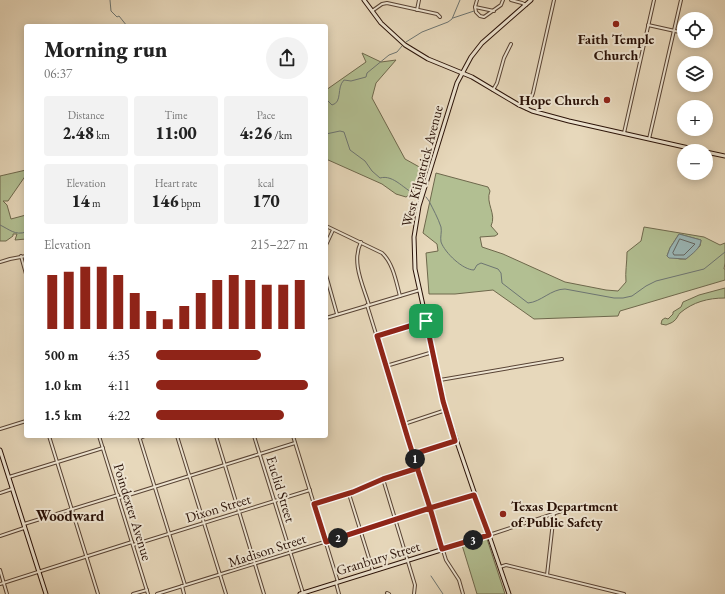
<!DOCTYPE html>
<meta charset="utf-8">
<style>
:root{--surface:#fff;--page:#f2f2f2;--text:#222;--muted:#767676;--accent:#8f2418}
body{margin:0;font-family:"EB Garamond",serif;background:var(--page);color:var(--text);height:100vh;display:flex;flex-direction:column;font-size:15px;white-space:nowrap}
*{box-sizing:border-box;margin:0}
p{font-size:13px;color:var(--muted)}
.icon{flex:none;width:22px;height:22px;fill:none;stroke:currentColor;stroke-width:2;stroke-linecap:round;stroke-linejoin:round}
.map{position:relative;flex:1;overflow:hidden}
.details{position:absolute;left:24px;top:24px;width:304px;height:414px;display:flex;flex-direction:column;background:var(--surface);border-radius:4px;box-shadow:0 2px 10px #0003}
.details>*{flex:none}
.controls{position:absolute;left:677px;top:12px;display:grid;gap:8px}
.controls a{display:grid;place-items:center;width:36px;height:36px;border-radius:50%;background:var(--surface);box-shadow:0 2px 10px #0003;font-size:20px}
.pin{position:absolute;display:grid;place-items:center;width:34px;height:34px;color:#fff;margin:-17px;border-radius:8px;box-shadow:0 2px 6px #0006}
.km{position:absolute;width:20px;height:20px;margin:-10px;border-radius:50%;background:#222;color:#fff;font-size:11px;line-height:20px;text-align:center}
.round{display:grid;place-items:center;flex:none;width:42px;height:42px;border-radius:21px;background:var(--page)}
.summary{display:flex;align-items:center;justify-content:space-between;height:68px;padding:0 20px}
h1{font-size:22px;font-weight:800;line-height:30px}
.stats{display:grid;grid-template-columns:repeat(3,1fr);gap:6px;height:68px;padding:4px 20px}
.stats div{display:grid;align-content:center;border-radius:4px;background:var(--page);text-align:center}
.stats b{font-size:17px;font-weight:800}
.stats small{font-size:11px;font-weight:400}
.stats p{font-size:11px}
.chart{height:112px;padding:8px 20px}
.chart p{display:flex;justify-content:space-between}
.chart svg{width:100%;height:72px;margin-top:4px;stroke:var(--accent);stroke-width:6}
ul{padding:0 20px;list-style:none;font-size:13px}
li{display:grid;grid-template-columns:64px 48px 1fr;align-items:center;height:30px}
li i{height:10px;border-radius:5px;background:var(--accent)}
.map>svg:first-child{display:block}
.green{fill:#b2bf92;stroke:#6e684c;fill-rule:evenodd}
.water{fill:#9ab8b9;stroke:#6d7572}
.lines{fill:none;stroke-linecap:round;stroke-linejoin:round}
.shore{stroke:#626460;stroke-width:1}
.stream{stroke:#6d7572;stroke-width:1}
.street-casing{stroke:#584334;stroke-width:4}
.secondary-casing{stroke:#291107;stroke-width:5}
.street{stroke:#efe6d3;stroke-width:2}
.secondary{stroke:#efe6d3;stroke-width:3}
.route-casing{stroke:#fff;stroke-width:8}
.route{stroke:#8f2418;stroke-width:5}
.poi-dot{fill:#8f2418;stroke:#efe6d3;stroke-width:1.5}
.labels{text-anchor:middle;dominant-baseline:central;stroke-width:4;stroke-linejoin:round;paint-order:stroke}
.poi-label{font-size:14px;font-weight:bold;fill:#291107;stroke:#efe6d3}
.street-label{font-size:14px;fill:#291107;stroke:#efe6d3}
.neighbourhood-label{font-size:15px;font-weight:bold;fill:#291107;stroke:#efe6d3}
</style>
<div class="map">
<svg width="725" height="594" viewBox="0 0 725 594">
<rect width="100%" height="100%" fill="#e7d8bb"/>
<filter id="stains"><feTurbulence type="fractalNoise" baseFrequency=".005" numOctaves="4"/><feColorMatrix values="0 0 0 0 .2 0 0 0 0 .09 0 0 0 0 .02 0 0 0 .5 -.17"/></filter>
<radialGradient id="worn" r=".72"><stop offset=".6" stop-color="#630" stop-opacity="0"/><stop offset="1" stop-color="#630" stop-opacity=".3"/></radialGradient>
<g class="green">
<path d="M362,53L381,62L396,60L376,83L372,98L405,159L423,169L415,191L406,197L396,194L382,184L326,159V90L366,62Z"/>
<path d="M26,170V175L8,201H3L7,205L11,219L26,215V239L15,240L17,234H13V236L6,241H0V176Z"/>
<path d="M436,173L488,187L490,191C485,203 497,214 491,226L498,234L495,236L480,237L482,247L503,254L565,282L606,290L618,291L626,282C625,272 627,263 627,252L641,241L644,227L704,237L720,245L725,243V263L724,269H725V280L620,311L618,316L534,319L493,290L455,294H429L426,253L438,251L437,244L423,233ZM679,234L701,240L700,246L686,259H680L667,256L670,248Z"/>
<path d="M725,288V298C708,298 693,302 680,313C678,315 677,319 674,321C672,323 668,324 666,325L661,324L662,320L665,318L668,319L673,314V312L681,307L683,302L690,299L699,295Z"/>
<path d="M484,539H487L505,594H477L462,545Z"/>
</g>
<path class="water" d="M679,234L701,240C701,248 692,254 686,259L669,258L667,256L670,248Z"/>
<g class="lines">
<path class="shore" d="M680,239L695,244L684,255H674L673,253Z"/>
<g class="stream">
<path d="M110,0L111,11L117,17L119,16L127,26"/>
<path d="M453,18L474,11"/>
<path d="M406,42L422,32L448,22L452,19L460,0"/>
<path d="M326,99L332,105C343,102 336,88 344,80L351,81L366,77L367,73L389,55L397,52L402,46"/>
<path d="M326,134L340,131L344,132L350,150L365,161L372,171L380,178C394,174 405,191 417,195"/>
<path d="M426,197L429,201C433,209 438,218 441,227C442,232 440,237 441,242C445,253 463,270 474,270L477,265L481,263L498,269L501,273L502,283L528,303C541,302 551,289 565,289L614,298H623L632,296L646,286L656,281L704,269L725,252"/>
<path d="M0,225C9,229 15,236 26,232"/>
<path d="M431,576L443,594"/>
</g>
<g class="street-casing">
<g id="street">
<path d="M477,0L475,7L476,12L480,16L484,17L501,5L503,0"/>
<path d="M511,0L522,3L526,5"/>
<path d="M475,7L494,11"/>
<path d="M417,10L419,0"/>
<path d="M372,11L382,4L387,3L437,14L440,17"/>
<path d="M648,25L684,33"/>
<path d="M493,90L497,83L504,58L511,44"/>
<path d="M527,109L533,93L554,0"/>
<path d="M624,133L654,0"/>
<path d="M649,139L681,0"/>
<path d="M326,226L382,253C393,263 396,281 400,296"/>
<path d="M361,242C351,262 363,285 369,305"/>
<path d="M326,245L333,230"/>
<path d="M21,256L26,274"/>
<path d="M0,262L10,259L26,256"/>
<path d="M326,275L337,314"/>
<path d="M367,305L446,560L459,580L463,594"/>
<path d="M326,318L420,290"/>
<path d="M377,336L426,321"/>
<path d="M386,366L433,352"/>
<path d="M440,380L562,359"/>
<path d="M404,424L446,410"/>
<path d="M0,429L26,421"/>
<path d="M49,436L98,594"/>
<path d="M99,436L148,594"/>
<path d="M139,436L185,585"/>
<path d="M177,436L226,594"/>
<path d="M216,436L264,594"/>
<path d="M254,436L303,593"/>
<path d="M293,436L338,582"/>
<path d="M140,438L145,436"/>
<path d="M413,454L455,441"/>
<path d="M9,477L103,448"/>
<path d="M383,479L415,585L414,594"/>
<path d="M0,493L12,489"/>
<path d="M349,494L373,571"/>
<path d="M119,498L295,443"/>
<path d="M314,504L353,492L383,479L418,468"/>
<path d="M24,524L118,495"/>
<path d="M489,535L577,506"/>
<path d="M0,536L24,528"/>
<path d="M133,545L310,490"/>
<path d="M500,567L506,565L624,594"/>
<path d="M0,570L7,594"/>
<path d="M547,575L554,513"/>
<path d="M336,583L339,594"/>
<path d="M0,584L132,542"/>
<path d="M182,586L184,594"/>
<path d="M387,593L389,594"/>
<path d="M133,594L147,590"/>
<path d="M157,594L475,495"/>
</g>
</g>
<g class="secondary-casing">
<g id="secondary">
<path d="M364,0L381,23L405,45L428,59L472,77L519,105L532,111L569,121L702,151"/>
<path d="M706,152L725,156"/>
<path d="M0,450L46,594"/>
<path d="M300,594L489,535"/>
<path d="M509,594L446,410L415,269L414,237L419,206L457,83L471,57L482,43L531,0"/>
</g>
</g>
<use href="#street" class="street"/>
<use href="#secondary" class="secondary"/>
</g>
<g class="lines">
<g class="route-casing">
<path id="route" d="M426,321L443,401L455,441L414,454L418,468L383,479L353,492L314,504L326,542L430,508L442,549L489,535L474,495L430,508L408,439L377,336L426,321"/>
</g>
<use href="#route" class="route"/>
</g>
<g class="poi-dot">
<circle cx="616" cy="24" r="4"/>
<circle cx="607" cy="100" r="4"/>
<circle cx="503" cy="514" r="4"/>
</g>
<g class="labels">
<g class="poi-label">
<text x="616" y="39">Faith Temple<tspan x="616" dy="16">Church</tspan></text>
<text x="599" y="100" text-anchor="end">Hope Church</text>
<text x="511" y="506" text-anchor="start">Texas Department<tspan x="511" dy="16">of Public Safety</tspan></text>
</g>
<g class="street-label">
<text transform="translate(422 166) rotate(-75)">West Kilpatrick Avenue</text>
<text transform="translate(281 489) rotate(73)">Euclid Street</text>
<text transform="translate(218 508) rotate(-17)">Dixon Street</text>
<text transform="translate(133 512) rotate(73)">Poindexter Avenue</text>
<text transform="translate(267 550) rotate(-18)">Madison Street</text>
<text transform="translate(378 558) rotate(-17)">Granbury Street</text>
</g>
<g class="neighbourhood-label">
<text x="70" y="515">Woodward</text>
</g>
</g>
<rect width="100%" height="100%" filter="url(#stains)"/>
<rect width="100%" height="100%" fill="url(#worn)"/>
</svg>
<div class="controls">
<a><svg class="icon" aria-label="locate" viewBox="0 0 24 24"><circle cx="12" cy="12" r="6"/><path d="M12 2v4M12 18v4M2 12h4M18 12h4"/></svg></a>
<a><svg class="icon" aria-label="layers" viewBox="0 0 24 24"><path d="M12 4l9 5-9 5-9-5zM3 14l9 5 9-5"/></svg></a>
<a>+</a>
<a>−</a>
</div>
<div class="pin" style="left:426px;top:321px;background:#1e9e55"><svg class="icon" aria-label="arrive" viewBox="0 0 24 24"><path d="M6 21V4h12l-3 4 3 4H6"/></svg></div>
<b class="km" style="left:415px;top:459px">1</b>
<b class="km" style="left:338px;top:538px">2</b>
<b class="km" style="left:473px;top:540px">3</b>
<section class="details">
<div class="summary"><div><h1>Morning run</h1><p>06:37</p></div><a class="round"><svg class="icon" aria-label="share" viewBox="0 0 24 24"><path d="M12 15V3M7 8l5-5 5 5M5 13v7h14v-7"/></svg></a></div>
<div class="stats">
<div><p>Distance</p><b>2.48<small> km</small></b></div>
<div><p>Time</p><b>11:00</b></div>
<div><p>Pace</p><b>4:26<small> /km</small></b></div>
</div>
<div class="stats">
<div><p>Elevation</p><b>14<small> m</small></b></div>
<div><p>Heart rate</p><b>146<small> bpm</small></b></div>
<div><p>kcal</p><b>170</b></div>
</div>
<div class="chart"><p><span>Elevation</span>215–227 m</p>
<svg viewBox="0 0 160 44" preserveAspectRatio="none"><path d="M5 44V11M15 44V9M25 44V6M35 44V6M45 44V11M55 44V22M65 44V33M75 44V38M85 44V30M95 44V22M105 44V14M115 44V11M125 44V14M135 44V17M145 44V17M155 44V14"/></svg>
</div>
<ul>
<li><b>500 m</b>4:35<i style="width:69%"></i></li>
<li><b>1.0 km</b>4:11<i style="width:100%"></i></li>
<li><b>1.5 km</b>4:22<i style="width:84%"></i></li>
</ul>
</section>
</div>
